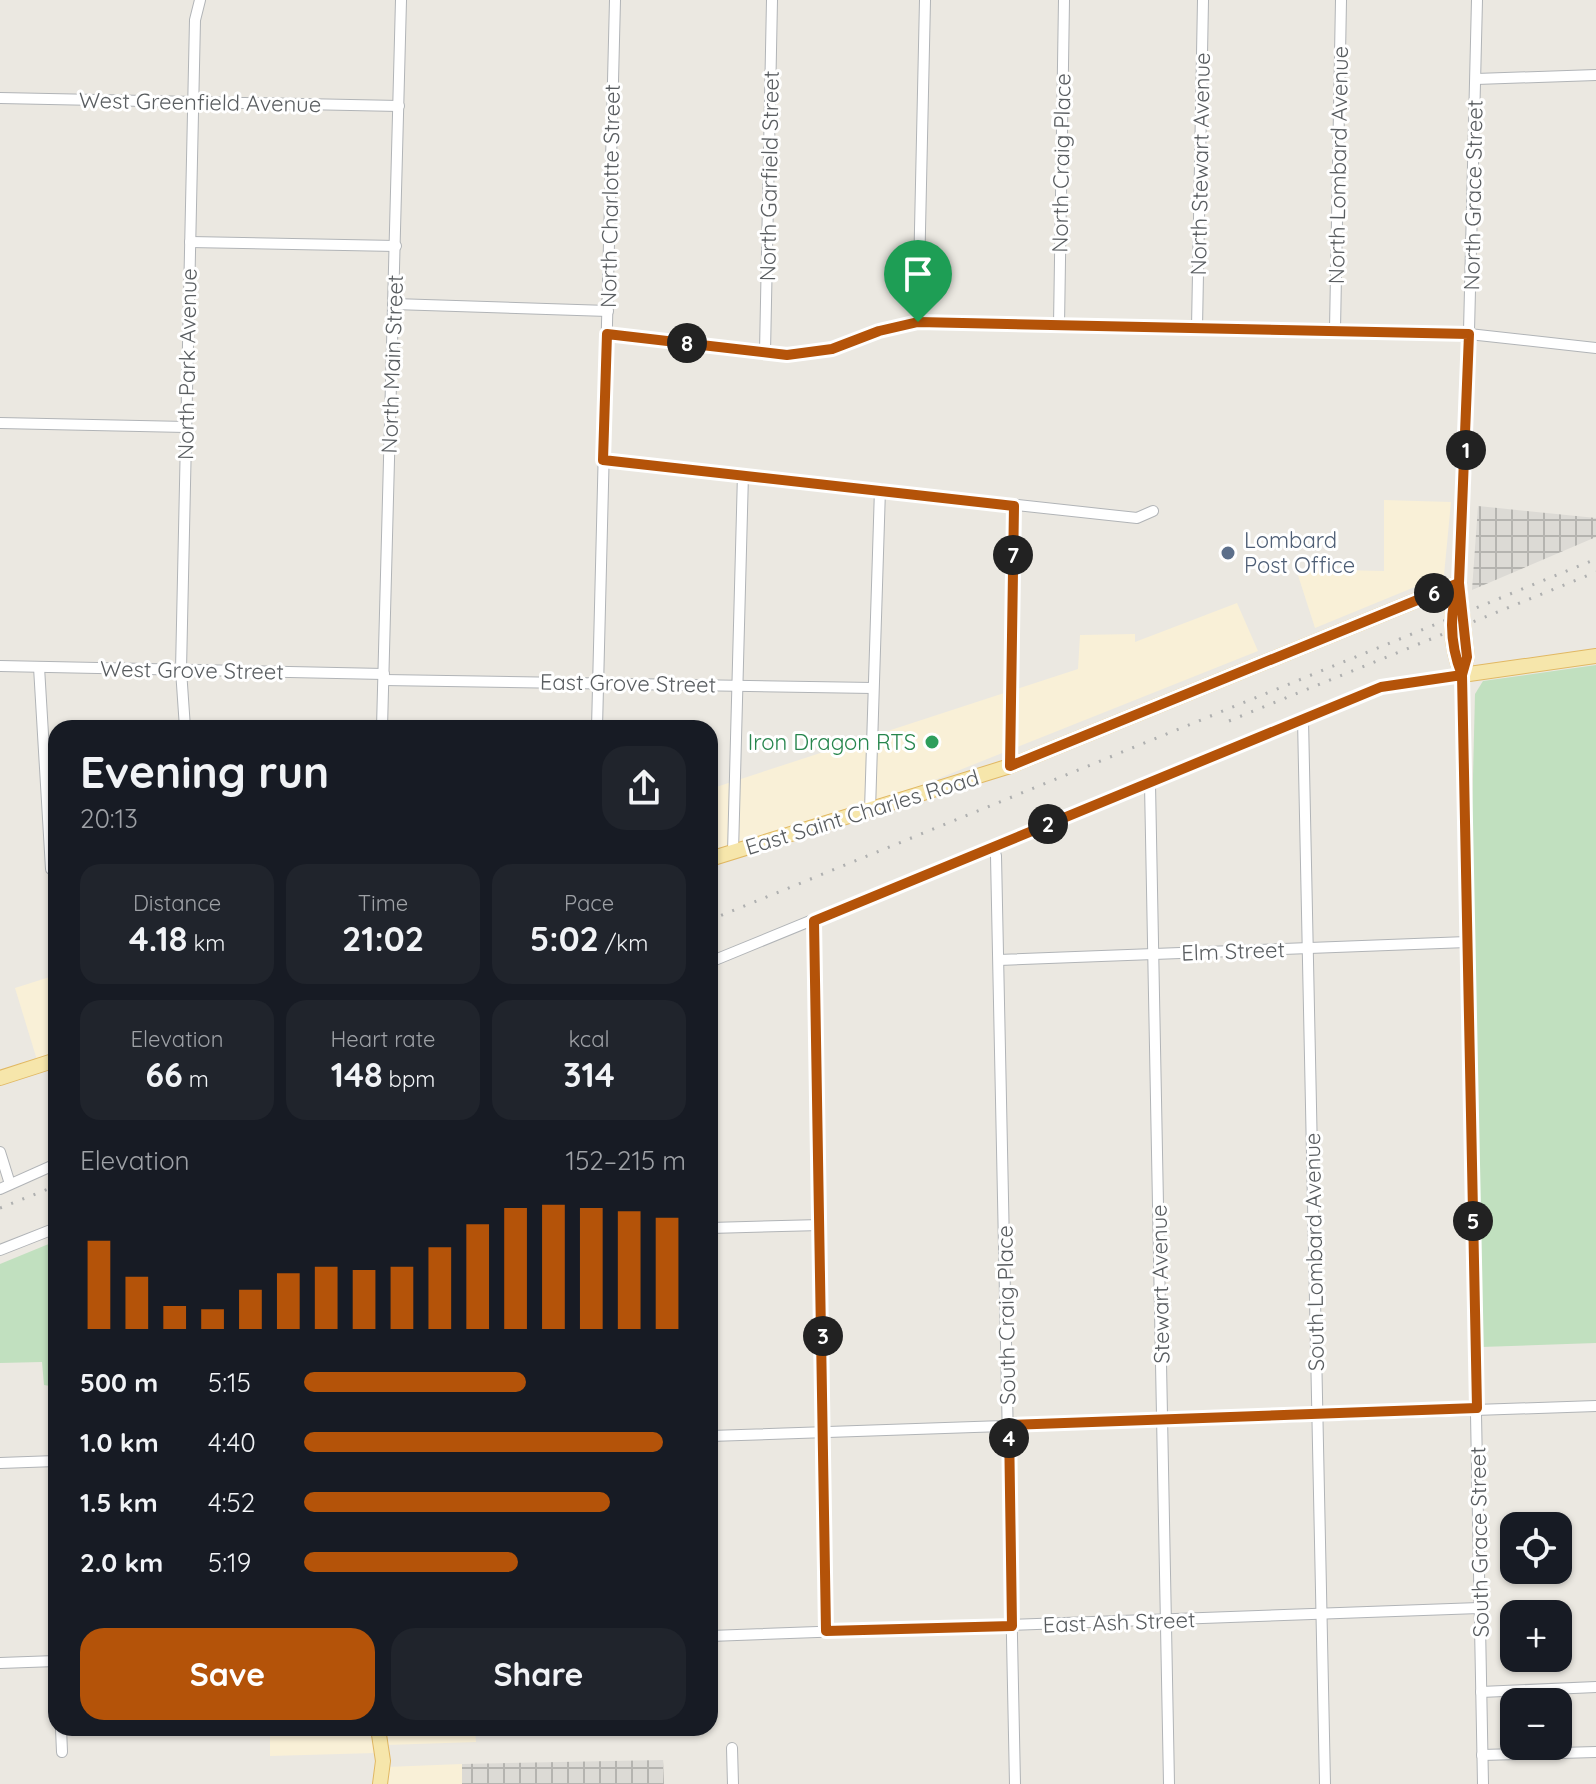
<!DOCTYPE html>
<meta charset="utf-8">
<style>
:root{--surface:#171b24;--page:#20242c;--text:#f1f3f6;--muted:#9ea1a6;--accent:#b45309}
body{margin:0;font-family:Quicksand,sans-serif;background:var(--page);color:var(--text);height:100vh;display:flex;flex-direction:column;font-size:30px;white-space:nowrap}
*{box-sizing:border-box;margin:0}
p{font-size:26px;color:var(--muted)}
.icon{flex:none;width:44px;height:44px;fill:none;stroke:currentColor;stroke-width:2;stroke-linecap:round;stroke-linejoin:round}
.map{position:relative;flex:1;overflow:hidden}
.sheet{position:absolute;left:48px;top:720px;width:670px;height:1016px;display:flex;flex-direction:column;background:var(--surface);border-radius:24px;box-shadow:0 2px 6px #0004}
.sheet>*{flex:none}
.tools{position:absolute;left:1500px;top:1512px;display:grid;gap:16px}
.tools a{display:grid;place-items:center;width:72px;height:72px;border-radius:16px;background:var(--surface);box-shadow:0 2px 6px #0004;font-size:40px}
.pin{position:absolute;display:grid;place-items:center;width:68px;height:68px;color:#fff;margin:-82px -34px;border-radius:50% 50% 50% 0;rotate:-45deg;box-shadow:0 0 8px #0007}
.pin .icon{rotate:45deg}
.km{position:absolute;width:40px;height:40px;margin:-20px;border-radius:50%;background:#222;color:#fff;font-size:22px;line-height:40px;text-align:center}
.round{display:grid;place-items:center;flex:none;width:84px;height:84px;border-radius:24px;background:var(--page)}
.summary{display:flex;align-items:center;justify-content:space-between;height:136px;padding:0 32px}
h1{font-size:44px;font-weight:700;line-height:60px}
.figures{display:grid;grid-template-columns:repeat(3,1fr);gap:12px;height:136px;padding:8px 32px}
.figures div{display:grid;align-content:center;border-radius:20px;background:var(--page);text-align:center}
.figures b{font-size:34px;font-weight:700}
.figures small{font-size:22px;font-weight:400}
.figures p{font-size:22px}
.chart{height:224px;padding:16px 32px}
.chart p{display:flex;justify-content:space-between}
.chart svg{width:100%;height:144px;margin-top:8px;stroke:var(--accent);stroke-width:6}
.primary-button{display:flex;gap:16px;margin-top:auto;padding:16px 32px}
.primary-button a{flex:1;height:92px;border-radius:24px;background:var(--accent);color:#fff;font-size:32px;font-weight:700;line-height:92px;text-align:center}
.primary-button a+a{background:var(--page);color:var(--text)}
ul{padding:0 32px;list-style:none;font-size:26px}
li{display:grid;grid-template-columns:128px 96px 1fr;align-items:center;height:60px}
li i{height:20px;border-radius:10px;background:var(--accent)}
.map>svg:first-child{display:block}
.commercial{fill:#f9f0d7}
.industrial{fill:url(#industrial-grid)}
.park{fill:#c1e0bf}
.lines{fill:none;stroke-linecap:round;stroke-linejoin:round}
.minor-casing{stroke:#b1b4b7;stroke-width:12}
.major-casing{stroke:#e1b863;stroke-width:16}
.minor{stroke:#fff;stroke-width:10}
.major{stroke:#f6e6ab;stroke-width:14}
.rail{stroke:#afb0b0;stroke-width:3;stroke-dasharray:2 10;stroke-linecap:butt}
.route-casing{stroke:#fff;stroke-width:16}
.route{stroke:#b45309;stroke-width:10}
.service-dot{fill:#5c6f8a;stroke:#fff;stroke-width:3}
.leisure-dot{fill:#2e9e5b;stroke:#fff;stroke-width:3}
.labels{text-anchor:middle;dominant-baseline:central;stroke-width:6;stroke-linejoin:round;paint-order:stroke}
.street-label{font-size:22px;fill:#595d60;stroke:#fff}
.service-label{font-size:22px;fill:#4e5e75;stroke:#fff;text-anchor:start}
.leisure-label{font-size:22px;fill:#27864d;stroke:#fff;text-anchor:end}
</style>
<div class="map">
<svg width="1596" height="1784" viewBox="0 0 1596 1784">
<defs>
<pattern id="industrial-grid" width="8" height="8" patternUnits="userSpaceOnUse" patternTransform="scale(2)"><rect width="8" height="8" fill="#dcdad5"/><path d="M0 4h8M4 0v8" fill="none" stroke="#b5b4b0"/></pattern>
</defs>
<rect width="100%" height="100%" fill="#ebe8e1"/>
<g class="commercial">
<path d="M1384,500L1451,502L1444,575L1315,628L1296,569L1384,571Z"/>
<path d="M1237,603L1258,651L867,807L710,855V789L1078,669L1080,635L1135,634V642Z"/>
<path d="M56,975V1054L37,1060L15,988Z"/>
<path d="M270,1728H375V1753L270,1756Z"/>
<path d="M385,1728H475L476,1742L386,1745Z"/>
<path d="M462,1764V1784H386V1767Z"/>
</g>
<g class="industrial">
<path d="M1478,506L1596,518V537L1472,590Z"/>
<path d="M663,1760L664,1784H462V1764Z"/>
</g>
<g class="park">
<path d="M1596,665V1343L1481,1347L1472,817L1475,694L1483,681Z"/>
<path d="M56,1241V1455L52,1456L50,1386L44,1385L42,1362L0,1363V1264Z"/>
</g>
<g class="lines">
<g class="minor-casing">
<g id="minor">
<path d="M1476,79L1596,75"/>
<path d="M0,98L399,106"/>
<path d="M190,242L396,246"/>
<path d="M394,304L608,311"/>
<path d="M918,322L925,0"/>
<path d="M1059,325L1064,0"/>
<path d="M1197,328L1203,0"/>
<path d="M1335,330L1341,0"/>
<path d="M607,334L787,355L832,349L891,327L918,322L1469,334L1596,348"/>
<path d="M765,352L772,0"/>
<path d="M0,423L186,427"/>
<path d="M603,460L1137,518L1153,511"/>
<path d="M1459,583L1466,455L1477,0"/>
<path d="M0,666L384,674"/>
<path d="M39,667L51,869"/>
<path d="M384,680L873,688"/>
<path d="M1303,719L1325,1784"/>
<path d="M185,728L181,670L195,20L200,0"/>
<path d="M382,728L401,0"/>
<path d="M597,728L615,0"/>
<path d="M1010,766L1014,506"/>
<path d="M1150,784L1169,1784"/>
<path d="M870,810L880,489"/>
<path d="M993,846L996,856L1015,1784"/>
<path d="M733,852L743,474"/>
<path d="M814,921L826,1631"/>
<path d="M999,960L1467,942"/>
<path d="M710,962L1381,687L1462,675L1483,1784"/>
<path d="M0,1152L10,1184"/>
<path d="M0,1189L56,1164"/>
<path d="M710,1228L821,1225"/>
<path d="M0,1250L56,1228"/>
<path d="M710,1436L1596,1406"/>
<path d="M0,1463L56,1461"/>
<path d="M710,1636L1479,1608"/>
<path d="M0,1663L56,1661"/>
<path d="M1481,1692L1596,1687"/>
<path d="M61,1728L62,1752"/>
<path d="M732,1748L733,1784"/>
<path d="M1482,1755L1596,1752"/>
</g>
</g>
<g class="major-casing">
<g id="major">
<path d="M1459,583C1449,613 1450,645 1462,675"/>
<path d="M1459,587L1467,657L1462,675"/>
<path d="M1462,675L1596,656"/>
<path d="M710,859L1010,766L1459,583"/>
<path d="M0,1078L56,1060"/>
<path d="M378,1728L383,1761L380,1784"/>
</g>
</g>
<use href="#minor" class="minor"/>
<use href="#major" class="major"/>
<g class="rail">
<path d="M1229,721L1596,572"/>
<path d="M710,920L1596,559"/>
<path d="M0,1208L56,1186"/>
</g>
</g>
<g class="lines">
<g class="route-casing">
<path id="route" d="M918,322L1469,334L1459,583L1467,657L1462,675L1381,687L814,921L826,1631L1012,1626L1009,1425L1477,1408L1462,675C1450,645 1449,613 1459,583L1010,766L1014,506L603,460L607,334L787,355L832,349L879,331L918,322"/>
</g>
<use href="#route" class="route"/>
</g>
<circle class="service-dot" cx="1228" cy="553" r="8"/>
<circle class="leisure-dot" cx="932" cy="742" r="8"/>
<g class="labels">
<g class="street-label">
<text transform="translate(200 102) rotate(1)">West Greenfield Avenue</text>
<text transform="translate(1061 163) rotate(-89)">North Craig Place</text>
<text transform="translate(1200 164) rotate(-89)">North Stewart Avenue</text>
<text transform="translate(1338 165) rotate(-89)">North Lombard Avenue</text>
<text transform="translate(769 176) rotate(-89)">North Garfield Street</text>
<text transform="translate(1473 195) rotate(-89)">North Grace Street</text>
<text transform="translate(610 196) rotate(-89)">North Charlotte Street</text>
<text transform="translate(187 364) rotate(-89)">North Park Avenue</text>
<text transform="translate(392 364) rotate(-88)">North Main Street</text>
<text transform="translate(192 670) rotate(1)">West Grove Street</text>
<text transform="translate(628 683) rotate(1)">East Grove Street</text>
<text transform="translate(862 812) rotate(-17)">East Saint Charles Road</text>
<text transform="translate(1233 951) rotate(-2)">Elm Street</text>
<text transform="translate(1314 1252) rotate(-91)">South Lombard Avenue</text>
<text transform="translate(1160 1284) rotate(-91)">Stewart Avenue</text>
<text transform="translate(1006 1315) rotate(-91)">South Craig Place</text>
<text transform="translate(1479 1542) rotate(-91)">South Grace Street</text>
<text transform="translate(1119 1622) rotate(-2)">East Ash Street</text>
</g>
<g class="service-label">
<text x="1244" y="540">Lombard<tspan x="1244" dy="25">Post Office</tspan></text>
</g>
<g class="leisure-label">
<text x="916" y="742">Iron Dragon RTS</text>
</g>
</g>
</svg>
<div class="tools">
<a><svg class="icon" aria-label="locate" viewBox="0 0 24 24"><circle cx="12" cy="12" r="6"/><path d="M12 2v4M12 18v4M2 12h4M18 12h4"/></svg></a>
<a>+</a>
<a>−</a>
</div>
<div class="pin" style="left:918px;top:322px;background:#1e9e55"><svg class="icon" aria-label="arrive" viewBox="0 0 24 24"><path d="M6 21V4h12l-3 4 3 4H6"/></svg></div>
<b class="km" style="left:1466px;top:450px">1</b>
<b class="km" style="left:1048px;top:824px">2</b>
<b class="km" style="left:823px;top:1336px">3</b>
<b class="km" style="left:1009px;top:1438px">4</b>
<b class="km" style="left:1473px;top:1221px">5</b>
<b class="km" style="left:1434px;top:593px">6</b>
<b class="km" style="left:1013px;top:555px">7</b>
<b class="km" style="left:687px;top:343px">8</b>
<section class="sheet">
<div class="summary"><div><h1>Evening run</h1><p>20:13</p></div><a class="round"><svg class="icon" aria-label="share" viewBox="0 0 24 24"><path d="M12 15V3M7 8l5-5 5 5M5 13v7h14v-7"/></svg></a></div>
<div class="figures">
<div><p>Distance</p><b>4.18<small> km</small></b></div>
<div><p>Time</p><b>21:02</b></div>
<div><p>Pace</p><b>5:02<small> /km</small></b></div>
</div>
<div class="figures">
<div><p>Elevation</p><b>66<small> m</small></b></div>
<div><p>Heart rate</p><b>148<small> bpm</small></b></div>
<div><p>kcal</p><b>314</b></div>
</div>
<div class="chart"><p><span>Elevation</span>152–215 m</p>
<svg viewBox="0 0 160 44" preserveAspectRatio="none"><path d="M5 44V17M15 44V28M25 44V37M35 44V38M45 44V32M55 44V27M65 44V25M75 44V26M85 44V25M95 44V19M105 44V12M115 44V7M125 44V6M135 44V7M145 44V8M155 44V10"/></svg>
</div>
<ul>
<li><b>500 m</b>5:15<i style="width:58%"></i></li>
<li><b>1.0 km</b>4:40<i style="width:94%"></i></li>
<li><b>1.5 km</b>4:52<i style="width:80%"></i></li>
<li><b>2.0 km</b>5:19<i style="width:56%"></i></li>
</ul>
<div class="primary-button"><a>Save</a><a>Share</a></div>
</section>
</div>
